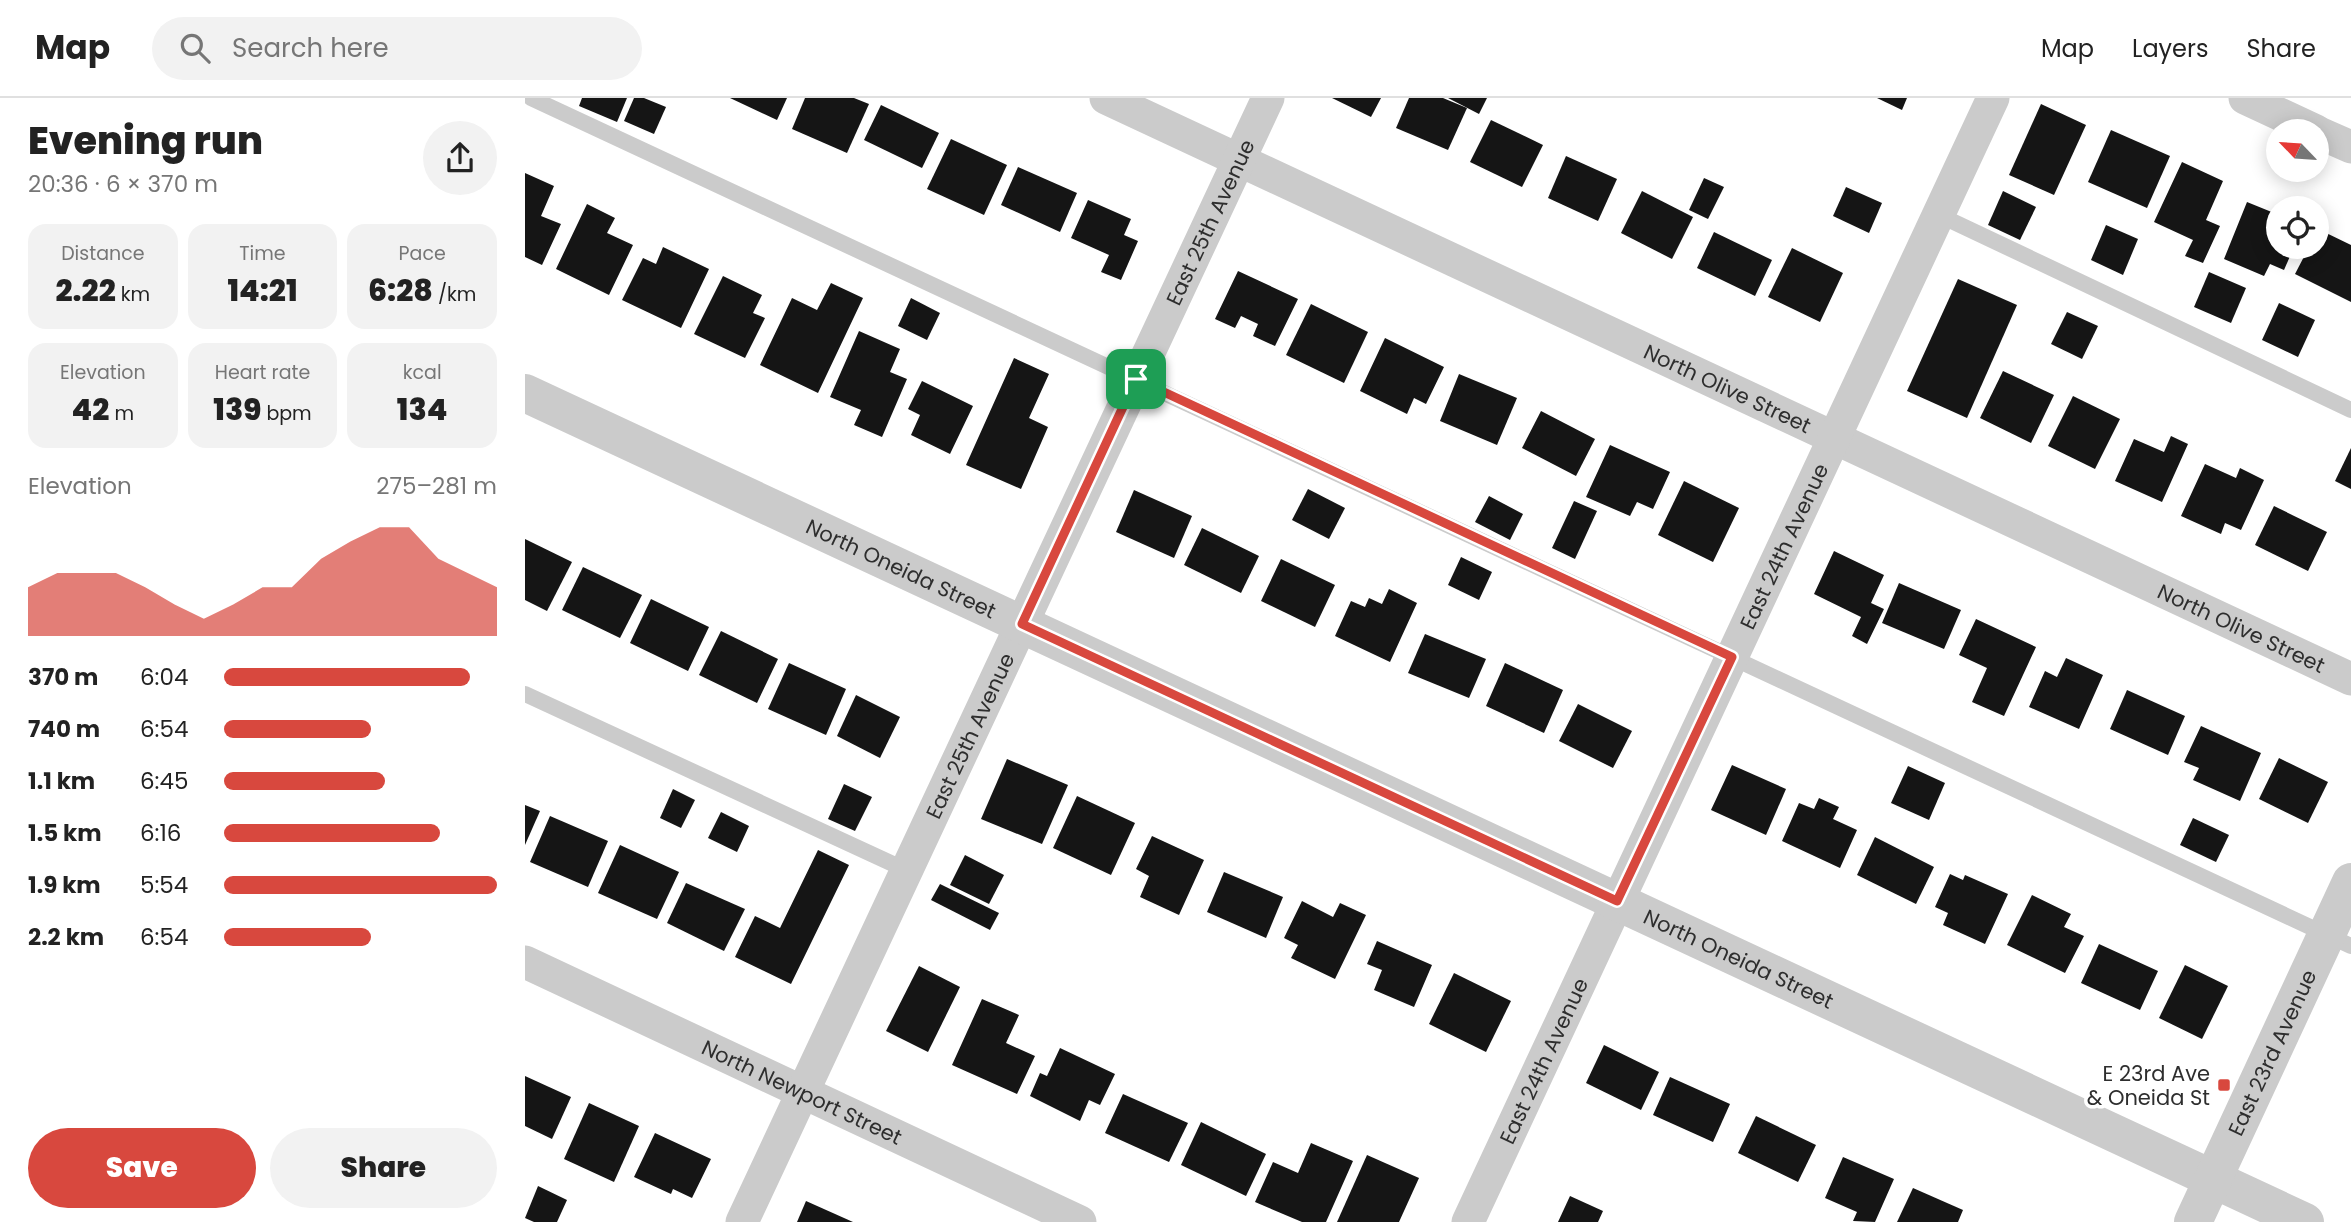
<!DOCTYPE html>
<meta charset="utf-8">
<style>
:root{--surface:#fff;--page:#f2f2f2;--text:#222;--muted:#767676;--line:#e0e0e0;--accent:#d8483e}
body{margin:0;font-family:Poppins,sans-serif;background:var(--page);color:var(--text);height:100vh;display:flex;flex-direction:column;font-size:26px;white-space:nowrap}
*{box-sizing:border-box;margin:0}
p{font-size:23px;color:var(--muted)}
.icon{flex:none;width:38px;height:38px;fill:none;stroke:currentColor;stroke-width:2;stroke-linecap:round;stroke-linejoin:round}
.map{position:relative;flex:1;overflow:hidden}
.sheet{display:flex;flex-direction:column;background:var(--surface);width:525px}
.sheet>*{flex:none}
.needle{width:46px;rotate:295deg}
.controls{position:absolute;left:1741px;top:21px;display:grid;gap:14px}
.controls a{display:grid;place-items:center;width:63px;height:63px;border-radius:50%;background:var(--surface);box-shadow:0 4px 18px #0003;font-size:35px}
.pin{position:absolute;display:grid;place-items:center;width:60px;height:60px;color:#fff;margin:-30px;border-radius:14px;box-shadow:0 4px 10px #0006}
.round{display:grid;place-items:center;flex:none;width:74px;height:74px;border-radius:37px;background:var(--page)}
.head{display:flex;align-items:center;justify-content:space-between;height:119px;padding:0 28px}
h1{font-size:38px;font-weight:800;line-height:52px}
.figures{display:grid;grid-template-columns:repeat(3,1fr);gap:10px;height:119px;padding:7px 28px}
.figures div{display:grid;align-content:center;border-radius:18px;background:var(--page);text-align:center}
.figures b{font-size:30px;font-weight:800}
.figures small{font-size:19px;font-weight:400}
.figures p{font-size:19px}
.chart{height:196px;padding:14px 28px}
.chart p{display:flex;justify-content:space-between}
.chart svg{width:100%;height:126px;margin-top:7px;fill:var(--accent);opacity:.7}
.action{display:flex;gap:14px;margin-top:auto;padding:14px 28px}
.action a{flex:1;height:80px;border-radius:42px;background:var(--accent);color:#fff;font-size:28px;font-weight:800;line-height:80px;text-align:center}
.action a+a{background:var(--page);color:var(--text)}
ul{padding:0 28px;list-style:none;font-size:23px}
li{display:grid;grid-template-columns:112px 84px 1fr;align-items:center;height:52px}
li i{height:18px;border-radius:9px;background:var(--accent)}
header{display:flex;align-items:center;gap:42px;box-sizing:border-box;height:98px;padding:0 35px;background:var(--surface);border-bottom:2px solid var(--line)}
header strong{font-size:33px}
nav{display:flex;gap:38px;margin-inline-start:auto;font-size:24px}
.search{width:490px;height:63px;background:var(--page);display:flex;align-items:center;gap:18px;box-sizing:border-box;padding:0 24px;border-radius:38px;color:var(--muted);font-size:26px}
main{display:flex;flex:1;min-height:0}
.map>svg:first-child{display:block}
.building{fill:#151515}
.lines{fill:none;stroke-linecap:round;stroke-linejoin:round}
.service{stroke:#cbcbcb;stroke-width:16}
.minor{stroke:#cbcbcb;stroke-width:33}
.tertiary{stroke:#cbcbcb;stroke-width:38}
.route-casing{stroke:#fff;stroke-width:14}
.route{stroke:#d8483e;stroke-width:9}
.poi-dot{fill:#d8483e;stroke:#fff;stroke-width:2.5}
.labels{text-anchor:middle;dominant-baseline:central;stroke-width:7;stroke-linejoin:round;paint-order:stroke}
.street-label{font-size:21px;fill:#2e2e2e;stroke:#fff}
.poi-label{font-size:21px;fill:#2e2e2e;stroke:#fff;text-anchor:end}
</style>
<header>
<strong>Map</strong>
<div class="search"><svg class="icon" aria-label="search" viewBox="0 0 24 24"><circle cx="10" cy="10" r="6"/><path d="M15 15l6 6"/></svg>Search here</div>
<nav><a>Map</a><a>Layers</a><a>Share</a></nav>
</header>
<main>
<section class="sheet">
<div class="head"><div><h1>Evening run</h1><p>20:36 · 6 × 370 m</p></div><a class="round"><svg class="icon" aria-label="share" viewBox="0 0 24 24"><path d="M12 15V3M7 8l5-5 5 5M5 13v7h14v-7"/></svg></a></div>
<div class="figures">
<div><p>Distance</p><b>2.22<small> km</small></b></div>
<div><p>Time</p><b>14:21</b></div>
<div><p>Pace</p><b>6:28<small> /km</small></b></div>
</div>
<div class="figures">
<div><p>Elevation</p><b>42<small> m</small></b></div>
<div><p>Heart rate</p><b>139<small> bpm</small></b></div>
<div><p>kcal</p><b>134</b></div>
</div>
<div class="chart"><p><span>Elevation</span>275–281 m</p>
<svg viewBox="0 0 160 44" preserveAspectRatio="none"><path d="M0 44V27L10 22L20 22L30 22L40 27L50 33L60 38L70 33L80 27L90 27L100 17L110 11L120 6L130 6L140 17L150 22L160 27V44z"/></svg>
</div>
<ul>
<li><b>370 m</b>6:04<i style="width:90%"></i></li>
<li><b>740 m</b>6:54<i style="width:54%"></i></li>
<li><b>1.1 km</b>6:45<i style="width:59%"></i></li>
<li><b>1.5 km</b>6:16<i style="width:79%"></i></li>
<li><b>1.9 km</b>5:54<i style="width:100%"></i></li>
<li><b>2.2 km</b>6:54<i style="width:54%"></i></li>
</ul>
<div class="action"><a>Save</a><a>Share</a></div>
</section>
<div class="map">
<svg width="1826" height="1124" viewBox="0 0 1826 1124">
<rect width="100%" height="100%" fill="#fff"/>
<g class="building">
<path d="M57,0H102L92,24L54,8Z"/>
<path d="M109,0H119L141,9L129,36L99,23Z"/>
<path d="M205,0H262L252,22Z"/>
<path d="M280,0H329L344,6L322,55L267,31Z"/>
<path d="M807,0H856L846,19Z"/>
<path d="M884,0H918L942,10L923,52L871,30Z"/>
<path d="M923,0H962L954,16Z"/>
<path d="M1352,0H1382L1377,12Z"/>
<path d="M1516,6L1561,27L1529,97L1484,77Z"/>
<path d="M356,7L414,35L397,70L339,42Z"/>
<path d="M966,22L1018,47L997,89L945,64Z"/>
<path d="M1586,32L1645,58L1622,110L1563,84Z"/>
<path d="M426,41L482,67L459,117L402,91Z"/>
<path d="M1041,58L1092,81L1073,123L1023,100Z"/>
<path d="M1657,64L1698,83L1681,122L1695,128L1678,165L1660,158L1668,142L1629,124Z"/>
<path d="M493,69L552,95L535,134L476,107Z"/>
<path d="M0,75L29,88L16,118L36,126L17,167L0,159Z"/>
<path d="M1179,80L1199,89L1183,121L1164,112Z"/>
<path d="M1321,89L1357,105L1344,135L1308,118Z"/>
<path d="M1117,93L1168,119L1147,161L1096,135Z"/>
<path d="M1478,93L1511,109L1495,142L1463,127Z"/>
<path d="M563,102L606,121L599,137L613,143L596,182L576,174L584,157L546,140Z"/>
<path d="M1722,104L1754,117V149H1769L1759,172L1745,166L1739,178L1699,161Z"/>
<path d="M62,106L90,120L82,135L108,147L84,197L31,171Z"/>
<path d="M1581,127L1613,141L1598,177L1566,162Z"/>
<path d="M1793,131L1826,147V204L1770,176L1784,149H1792Z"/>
<path d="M1189,134L1247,162L1230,198L1172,170Z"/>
<path d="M138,149L184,171L156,230L97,202L118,160L131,166Z"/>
<path d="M1267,150L1318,175L1295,224L1243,199Z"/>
<path d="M713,173L773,201L750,248L728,238L733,226L716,218L710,230L690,221Z"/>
<path d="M1684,174L1721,190L1706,225L1669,209Z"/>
<path d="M198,178L237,197L228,215L240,220L220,260L169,236Z"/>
<path d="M1433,181L1492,207L1442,320L1382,293Z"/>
<path d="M306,185L338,200L293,295L235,267L267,200L292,212Z"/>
<path d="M386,200L415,215L402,242L373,228Z"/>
<path d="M1754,205L1790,222L1773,259L1737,242Z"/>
<path d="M786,206L843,234L819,285L761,257Z"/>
<path d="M1542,214L1573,228L1557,261L1526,246Z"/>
<path d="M334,233L375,251L365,274L382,281L357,339L329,327L336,312L305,299Z"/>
<path d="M860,240L919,269L901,306L889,300L882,316L835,293Z"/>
<path d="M489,260L524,276L504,320L523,329L496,391L441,367Z"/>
<path d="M1478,273L1529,297L1506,345L1455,320Z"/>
<path d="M934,276L992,300L972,347L915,323Z"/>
<path d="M397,283L448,308L425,356L386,337L395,317L383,311Z"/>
<path d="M1548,298L1595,321L1570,371L1523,348Z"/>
<path d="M1016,313L1070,341L1051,378L997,350Z"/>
<path d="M1646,338L1663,346L1637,404L1590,383L1609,341L1639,354Z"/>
<path d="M1085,347L1145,374L1128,411L1112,404L1105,418L1061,399Z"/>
<path d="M1826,350V391L1810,383Z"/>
<path d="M1680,366L1711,380L1715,370L1739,382L1716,432L1700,425L1696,436L1656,418Z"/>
<path d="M1159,383L1214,410L1188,464L1133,437Z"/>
<path d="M783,391L820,410L804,441L767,422Z"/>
<path d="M609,392L667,418L649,460L591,434Z"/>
<path d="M964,398L998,416L985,442L950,424Z"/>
<path d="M1049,403L1072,413L1050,461L1027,450Z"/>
<path d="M1749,408L1802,434L1783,473L1730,447Z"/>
<path d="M677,430L734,458L716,495L659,467Z"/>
<path d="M0,441L47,464L22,513L0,502Z"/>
<path d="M1309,453L1359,477L1346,505L1359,511L1342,546L1327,538L1336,519L1289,496Z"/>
<path d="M936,459L967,474L954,502L923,487Z"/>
<path d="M756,461L810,487L790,529L736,503Z"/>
<path d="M58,469L117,497L95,540L37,512Z"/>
<path d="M1374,485L1436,512L1419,551L1357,525Z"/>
<path d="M864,491L892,505L865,564L810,538L826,503L840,509L844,500L857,506Z"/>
<path d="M126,501L184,529L163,573L105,545Z"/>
<path d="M1451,521L1511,549L1479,618L1447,604L1462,570L1434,557Z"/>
<path d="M196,533L253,561L232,605L174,577Z"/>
<path d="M900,536L961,561L944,600L883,575Z"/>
<path d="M1541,560L1578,577L1554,631L1504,609L1520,573L1532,579Z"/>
<path d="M264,565L321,591L301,637L243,611Z"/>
<path d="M980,565L1038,592L1019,635L961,608Z"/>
<path d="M1602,592L1660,618L1643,657L1585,631Z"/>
<path d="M331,597L375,619L355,660L312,638Z"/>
<path d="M1053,606L1107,633L1088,670L1034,643Z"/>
<path d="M1676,628L1736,655L1715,703L1668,682L1674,670L1659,664Z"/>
<path d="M1754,660L1803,684L1783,725L1734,701Z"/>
<path d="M482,661L543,687L517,746L456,721Z"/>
<path d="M1207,667L1261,691L1241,737L1186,712Z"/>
<path d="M1383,668L1420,685L1404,722L1366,705Z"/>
<path d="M319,686L347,699L330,733L303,721Z"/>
<path d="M148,691L170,702L156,730L135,720Z"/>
<path d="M552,698L610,725L586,777L528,750Z"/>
<path d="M1294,700L1314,709L1308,721L1332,732L1315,770L1257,743L1274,705L1289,711Z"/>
<path d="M0,707L15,713L0,747Z"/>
<path d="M196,714L224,728L212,754L183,740Z"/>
<path d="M25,718L83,743L63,789L5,764Z"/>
<path d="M1668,720L1704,737L1691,764L1655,747Z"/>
<path d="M627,738L679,762L654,817L615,799L624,778L611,771Z"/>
<path d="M1350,739L1409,769L1391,806L1332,777Z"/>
<path d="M95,747L154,774L132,821L73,795Z"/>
<path d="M293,752L324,767L266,886L210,859L230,818L255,830Z"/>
<path d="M440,757L479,777L464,806L425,787Z"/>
<path d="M699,774L758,799L741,840L682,814Z"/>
<path d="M1425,776L1438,782L1440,777L1483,796L1460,846L1418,827L1423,815L1410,809Z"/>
<path d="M161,785L220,811L199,853L142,825Z"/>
<path d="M415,786L474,815L465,832L406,802Z"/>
<path d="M1507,797L1546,816L1539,829L1559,838L1540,875L1482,847Z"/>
<path d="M777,803L808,819L815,805L841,817L810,881L766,860L773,847L759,840Z"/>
<path d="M852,843L907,867L889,909L849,892L857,872L842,866Z"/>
<path d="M1574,846L1633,873L1615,912L1556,885Z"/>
<path d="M1660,867L1703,888L1677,941L1634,920Z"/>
<path d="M394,868L435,889L403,954L361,933Z"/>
<path d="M929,875L986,903L961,954L904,926Z"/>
<path d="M457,901L494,917L481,945L510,958L492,996L427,967Z"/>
<path d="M1079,947L1134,974L1116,1012L1061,985Z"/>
<path d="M535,950L590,976L575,1007L564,1002L555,1023L505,998L515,975L522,978Z"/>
<path d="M0,978L46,999L27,1041L0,1028Z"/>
<path d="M1145,979L1205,1006L1188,1044L1128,1017Z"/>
<path d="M598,996L663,1025L644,1064L580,1035Z"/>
<path d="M64,1005L114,1028L89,1084L39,1061Z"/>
<path d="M1231,1018L1291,1047L1273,1084L1213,1055Z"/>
<path d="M676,1024L741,1056L721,1098L656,1067Z"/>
<path d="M130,1035L186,1061L167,1100L148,1091L146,1096L109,1079Z"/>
<path d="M786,1045L828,1063L801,1124H777L730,1104L748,1064L773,1075Z"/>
<path d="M842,1057L894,1080L874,1124H812Z"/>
<path d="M1318,1059L1369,1081L1350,1124L1328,1123L1332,1114L1300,1100Z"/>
<path d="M13,1088L42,1102L32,1124H9L0,1120Z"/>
<path d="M1388,1090L1438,1112L1433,1124H1372Z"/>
<path d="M1045,1098L1078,1113L1073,1124H1033Z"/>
<path d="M281,1103L328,1124H272Z"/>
</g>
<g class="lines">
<g class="service">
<path d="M6,0L1826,848"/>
<path d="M1414,117L1826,312"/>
<path d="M0,596L381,772"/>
</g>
<g class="minor">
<path id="s1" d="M581,0L1826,581"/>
<path d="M1720,0L1791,33"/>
<path d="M1792,34L1826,49"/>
<path id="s2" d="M0,864L555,1124"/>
<path id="s3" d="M217,1124L743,0"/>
<path id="s4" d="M943,1124L1468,0"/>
</g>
<g class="tertiary">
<path id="s5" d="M0,295L1780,1124"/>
<path id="s6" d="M1668,1124L1826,784"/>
</g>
</g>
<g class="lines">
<g class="route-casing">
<path id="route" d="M611,281L1207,559L1092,803L497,526Z"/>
</g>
<use href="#route" class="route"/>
</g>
<rect class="poi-dot" x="1692" y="980" width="14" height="14" rx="3.5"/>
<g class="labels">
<g class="street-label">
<text stroke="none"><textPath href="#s3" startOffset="1104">East 25th Avenue</textPath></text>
<text stroke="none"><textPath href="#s1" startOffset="686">North Olive Street</textPath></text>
<text stroke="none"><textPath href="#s4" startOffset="746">East 24th Avenue</textPath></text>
<text stroke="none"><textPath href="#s5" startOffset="415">North Oneida Street</textPath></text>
<text stroke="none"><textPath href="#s1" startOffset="1253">North Olive Street</textPath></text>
<text stroke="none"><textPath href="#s3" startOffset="537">East 25th Avenue</textPath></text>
<text stroke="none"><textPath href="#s5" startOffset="1339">North Oneida Street</textPath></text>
<text stroke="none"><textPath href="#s6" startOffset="187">East 23rd Avenue</textPath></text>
<text stroke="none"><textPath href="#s4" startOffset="178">East 24th Avenue</textPath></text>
<text stroke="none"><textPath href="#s2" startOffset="306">North Newport Street</textPath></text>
</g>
<g class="poi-label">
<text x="1685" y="975">E 23rd Ave<tspan x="1685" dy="24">&amp; Oneida St</tspan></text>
</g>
</g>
</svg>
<div class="controls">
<a><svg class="needle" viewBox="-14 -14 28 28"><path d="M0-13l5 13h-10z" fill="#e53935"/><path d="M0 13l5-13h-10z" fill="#767676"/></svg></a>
<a><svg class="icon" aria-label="locate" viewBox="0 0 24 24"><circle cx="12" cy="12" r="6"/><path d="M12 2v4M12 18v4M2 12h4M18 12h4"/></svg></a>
</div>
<div class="pin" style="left:611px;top:281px;background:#1e9e55"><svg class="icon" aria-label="arrive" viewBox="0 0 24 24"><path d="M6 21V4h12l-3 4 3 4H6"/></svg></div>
</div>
</main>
